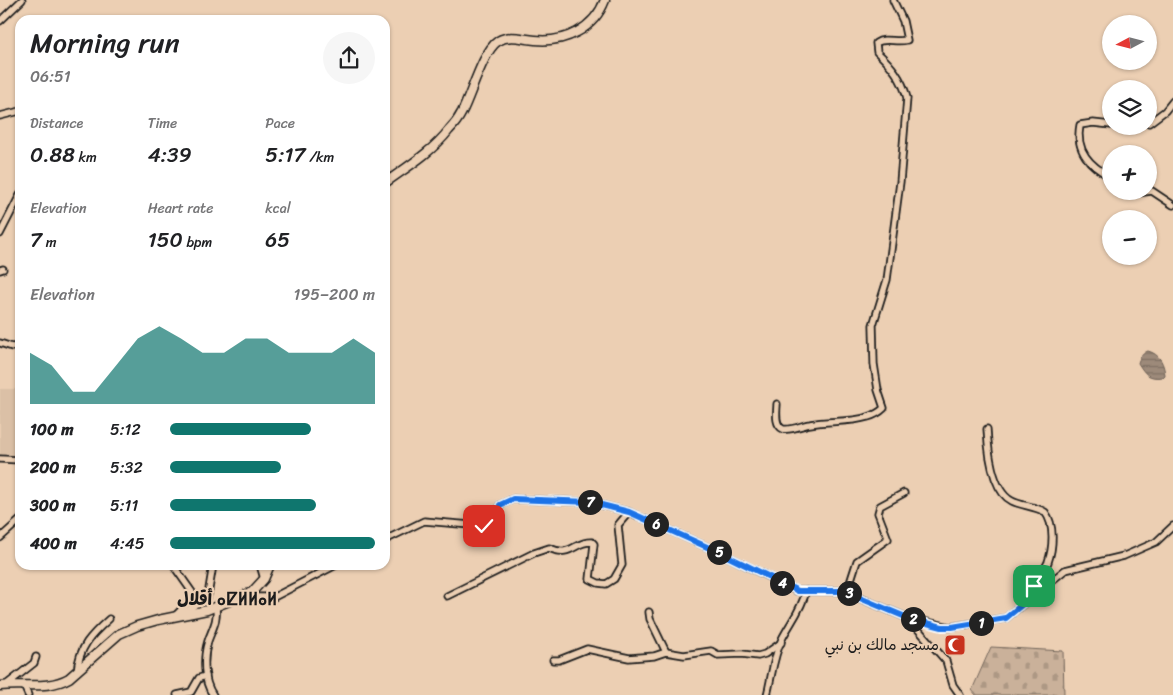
<!DOCTYPE html>
<meta charset="utf-8">
<style>
:root{--surface:#fff;--page:#f6f6f6;--text:#202124;--muted:#757577;--accent:#0f766e}
body{margin:0;font-family:Sriracha,"Playpen Sans Arabic","Noto Sans Tifinagh",sans-serif;background:var(--page);color:var(--text);height:100vh;display:flex;flex-direction:column;font-size:19px;white-space:nowrap}
*{box-sizing:border-box;margin:0}
p{font-size:16px;color:var(--muted)}
.icon{flex:none;width:28px;height:28px;fill:none;stroke:currentColor;stroke-width:2;stroke-linecap:round;stroke-linejoin:round}
.map{position:relative;flex:1;overflow:hidden}
.sheet{position:absolute;left:15px;top:15px;width:375px;height:555px;display:flex;flex-direction:column;background:var(--surface);border-radius:15px;box-shadow:0 1px 4px #0004}
.sheet>*{flex:none}
.needle{width:32px;rotate:263deg}
.fabs{position:absolute;left:1102px;top:15px;display:grid;gap:10px}
.fabs a{display:grid;place-items:center;width:55px;height:55px;border-radius:50%;background:var(--surface);box-shadow:0 1px 4px #0004;font-size:25px}
.pin{position:absolute;display:grid;place-items:center;width:42px;height:42px;color:#fff;margin:-21px;border-radius:10px;box-shadow:0 2px 8px #0006}
.km{position:absolute;width:25px;height:25px;margin:-12px;border-radius:50%;background:#222;color:#fff;font-size:14px;line-height:25px;text-align:center}
.round{display:grid;place-items:center;flex:none;width:52px;height:52px;border-radius:26px;background:var(--page)}
.overview{display:flex;align-items:center;justify-content:space-between;height:85px;padding:0 15px}
h1{font-size:28px;font-weight:600;line-height:38px}
.stats{display:grid;grid-template-columns:repeat(3,1fr);gap:8px;height:85px;padding:5px 15px}
.stats div{display:grid;align-content:center}
.stats b{font-size:21px;font-weight:600}
.stats small{font-size:14px;font-weight:400}
.stats p{font-size:14px}
.chart{height:140px;padding:10px 15px}
.chart p{display:flex;justify-content:space-between}
.chart svg{width:100%;height:90px;margin-top:5px;fill:var(--accent);opacity:.7}
ul{padding:0 15px;list-style:none;font-size:16px}
li{display:grid;grid-template-columns:80px 60px 1fr;align-items:center;height:38px}
li i{height:12px;border-radius:6px;background:var(--accent)}
.map>svg:first-child{display:block}
.built{fill:#dbc0a6}
.cemetery{fill:url(#cemetery-stones);stroke:#73665b}
.water{fill:url(#water-rules);stroke:#695e54}
.lines{fill:none;stroke-linecap:round;stroke-linejoin:round}
.minor-casing{stroke:#1c1c1c;stroke-width:9}
.major-casing{stroke:#1c1c1c;stroke-width:11}
.minor{stroke:#eccfb3;stroke-width:5.5}
.major{stroke:#eccfb3;stroke-width:8}
.route-casing{stroke:#fff;stroke-width:10}
.route{stroke:#1a73e8;stroke-width:6}
.labels{text-anchor:middle;dominant-baseline:central;stroke-width:4.5;stroke-linejoin:round;paint-order:stroke}
.poi-label{font-size:15px;fill:#1c1c1c;stroke:#eccfb3;text-anchor:end}
.quarter-label{font-size:18px;font-weight:bold;fill:#1c1c1c;stroke:#eccfb3}
</style>
<div class="map">
<svg width="1173" height="695" viewBox="0 0 1173 695">
<defs>
<pattern id="cemetery-stones" width="16" height="16" patternUnits="userSpaceOnUse" patternTransform="scale(1.25)"><rect width="16" height="16" fill="#cab19a"/><path d="M2 7V4a2 2 0 0 1 4 0v3zM10 15v-3a2 2 0 0 1 4 0v3z" fill="#ad9884"/></pattern>
<pattern id="water-rules" width="6" height="5" patternUnits="userSpaceOnUse" patternTransform="scale(1.25)"><rect width="6" height="5" fill="#9d8a7a"/><path d="M0 2.5h6" fill="none" stroke="#7f7063"/></pattern>
</defs>
<rect width="100%" height="100%" fill="#eccfb3"/>
<filter id="ink" filterUnits="userSpaceOnUse"><feTurbulence type="fractalNoise" baseFrequency=".02" numOctaves="2"/><feDisplacementMap in="SourceGraphic" scale="10" xChannelSelector="R" yChannelSelector="G"/><feConvolveMatrix kernelMatrix="1 2 1 2 8 2 1 2 1" color-interpolation-filters="sRGB"/></filter>
<g filter="url(#ink)">
<path class="built" d="M0,389H17V394H20V456L0,457Z"/>
<path class="cemetery" d="M991,647L1063,651L1064,695H976L972,690Z"/>
<path class="water" d="M1148,351C1160,354 1164,364 1165,375L1163,377C1148,379 1145,374 1138,363C1139,358 1144,352 1148,351Z"/>
<g class="lines">
<g class="minor-casing">
<g id="minor">
<path d="M0,21L22,0"/>
<path d="M0,116L20,111"/>
<path d="M1149,123L1165,111L1173,101"/>
<path d="M1111,125L1093,123L1080,125C1075,151 1090,166 1111,177"/>
<path d="M1133,191L1136,193L1152,191L1173,205"/>
<path d="M0,234L20,195"/>
<path d="M0,270L3,269"/>
<path d="M0,343L12,347L20,346"/>
<path d="M777,404C777,411 774,425 783,429C791,431 802,425 810,424C829,420 849,423 868,417C875,415 879,413 884,408L878,390L874,364L873,325L887,280L900,182L907,98C902,78 891,65 877,52L876,43C885,37 896,43 907,40L903,21L893,0"/>
<path d="M987,429C988,449 992,491 1012,501C1022,506 1035,506 1045,512C1055,525 1053,548 1048,562C1043,574 1032,583 1031,597"/>
<path d="M0,459L20,460"/>
<path d="M0,538L20,520"/>
<path d="M385,540L424,521L483,526L494,523L500,505L513,499L590,502L629,512L725,555L797,591H843L908,618L950,627L1006,618L1065,570L1124,556L1156,542L1173,526"/>
<path d="M173,565L192,592L190,601L174,617"/>
<path d="M260,565L264,579"/>
<path d="M847,592L857,561L888,539L878,513L880,506L904,493"/>
<path d="M447,596L534,553L549,548C572,558 574,541 592,542L594,544L590,579L598,583L606,584L614,579L622,565L618,525L629,512"/>
<path d="M244,597H274L336,565"/>
<path d="M649,612L650,619L666,652"/>
<path d="M183,614L208,595L213,565"/>
<path d="M908,618L946,661L953,685L960,695"/>
<path d="M553,660H559L587,649L629,658L654,656L666,652L684,655L711,651L718,655L742,654L758,656L765,654L781,643"/>
<path d="M77,672C79,647 91,635 109,619"/>
<path d="M6,685L34,663L36,657"/>
<path d="M24,686L28,695"/>
<path d="M177,695L191,692L199,678L206,676"/>
<path d="M213,695C203,681 203,657 208,641C212,629 218,621 216,607"/>
<path d="M767,695C772,676 773,657 782,639C790,623 802,609 806,591"/>
</g>
</g>
<g class="major-casing">
<g id="major">
<path d="M385,183C407,167 432,152 449,130C454,125 459,118 462,112C471,95 483,51 498,41C510,34 522,39 535,40C565,43 594,29 605,0"/>
<path d="M0,686C23,683 48,690 69,678L119,634L137,626L158,620L207,610L252,592L264,579L270,565"/>
</g>
</g>
<use href="#minor" class="minor"/>
<use href="#major" class="major"/>
</g>
</g>
<g class="lines" filter="url(#ink)">
<g class="route-casing">
<path id="route" d="M484,526L494,523L500,505L513,499L590,502L629,512L725,555L798,591H843L908,618L942,627H952L1006,618L1031,597L1034,586"/>
</g>
<use href="#route" class="route"/>
</g>
<defs>
<g id="mosque-square" transform="scale(1.125)"><rect x="-9" y="-9" width="18" height="18" rx="4" fill="#c8321e" stroke="#eccfb3"/><path d="M3.5-4.9A6 6 0 1 0 3.5 4.9A5 5 0 1 1 3.5-4.9Z" fill="#fff"/></g>
</defs>
<g fill-rule="evenodd">
<use href="#mosque-square" x="955" y="645"/>
</g>
<g class="labels">
<g class="poi-label">
<text x="939" y="645">مسجد مالك بن نبي</text>
</g>
<g class="quarter-label">
<text x="227" y="599">أقلال ⴰⵇⵍⵍⴰⵍ</text>
</g>
</g>
</svg>
<div class="fabs">
<a><svg class="needle" viewBox="-14 -14 28 28"><path d="M0-13l5 13h-10z" fill="#e53935"/><path d="M0 13l5-13h-10z" fill="#757577"/></svg></a>
<a><svg class="icon" aria-label="layers" viewBox="0 0 24 24"><path d="M12 4l9 5-9 5-9-5zM3 14l9 5 9-5"/></svg></a>
<a>+</a>
<a>−</a>
</div>
<div class="pin" style="left:1034px;top:586px;background:#1e9e55"><svg class="icon" aria-label="arrive" viewBox="0 0 24 24"><path d="M6 21V4h12l-3 4 3 4H6"/></svg></div>
<div class="pin" style="left:484px;top:526px;background:#d93025"><svg class="icon" aria-label="check" viewBox="0 0 24 24"><path d="M5 12l5 5 9-10"/></svg></div>
<b class="km" style="left:981px;top:623px">1</b>
<b class="km" style="left:913px;top:619px">2</b>
<b class="km" style="left:849px;top:593px">3</b>
<b class="km" style="left:782px;top:583px">4</b>
<b class="km" style="left:719px;top:552px">5</b>
<b class="km" style="left:656px;top:524px">6</b>
<b class="km" style="left:590px;top:502px">7</b>
<section class="sheet">
<div class="overview"><div><h1>Morning run</h1><p>06:51</p></div><a class="round"><svg class="icon" aria-label="share" viewBox="0 0 24 24"><path d="M12 15V3M7 8l5-5 5 5M5 13v7h14v-7"/></svg></a></div>
<div class="stats">
<div><p>Distance</p><b>0.88<small> km</small></b></div>
<div><p>Time</p><b>4:39</b></div>
<div><p>Pace</p><b>5:17<small> /km</small></b></div>
</div>
<div class="stats">
<div><p>Elevation</p><b>7<small> m</small></b></div>
<div><p>Heart rate</p><b>150<small> bpm</small></b></div>
<div><p>kcal</p><b>65</b></div>
</div>
<div class="chart"><p><span>Elevation</span>195–200 m</p>
<svg viewBox="0 0 160 44" preserveAspectRatio="none"><path d="M0 44V19L10 25L20 38L30 38L40 25L50 12L60 6L70 12L80 19L90 19L100 12L110 12L120 19L130 19L140 19L150 12L160 19V44z"/></svg>
</div>
<ul>
<li><b>100 m</b>5:12<i style="width:69%"></i></li>
<li><b>200 m</b>5:32<i style="width:54%"></i></li>
<li><b>300 m</b>5:11<i style="width:71%"></i></li>
<li><b>400 m</b>4:45<i style="width:100%"></i></li>
</ul>
</section>
</div>
